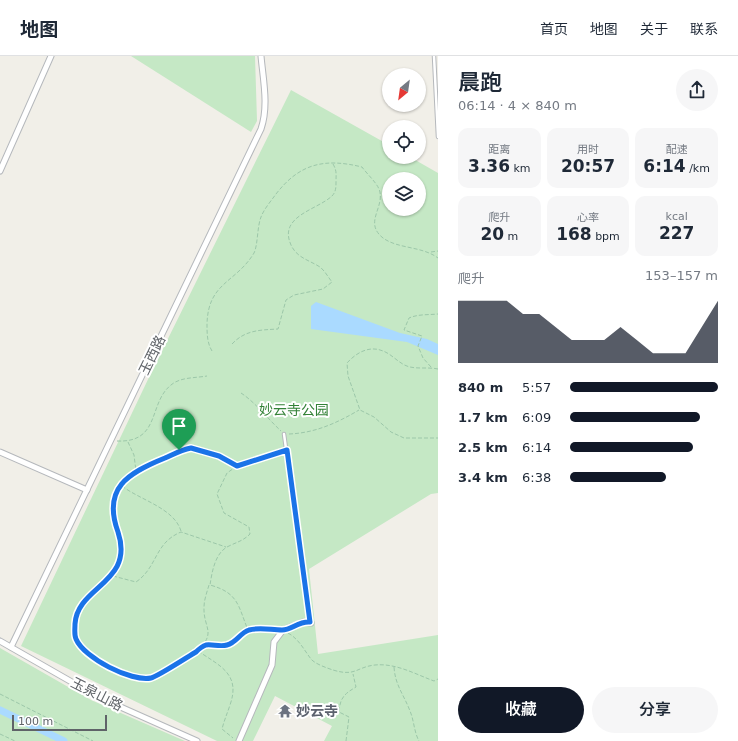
<!DOCTYPE html>
<html lang="zh">
<meta charset="utf-8">
<style>
:root{--surface:#fff;--page:#f6f6f7;--text:#1f2937;--muted:#747a83;--line:#e0e1e3;--accent:#111827}
body{margin:0;font-family:"DejaVu Sans","Noto Sans SC",sans-serif;background:var(--page);color:var(--text);height:100vh;display:flex;flex-direction:column;font-size:15px;white-space:nowrap}
*{box-sizing:border-box;margin:0}
p{font-size:13px;color:var(--muted)}
.icon{flex:none;width:22px;height:22px;fill:none;stroke:currentColor;stroke-width:2;stroke-linecap:round;stroke-linejoin:round}
.map{position:relative;flex:1;overflow:hidden}
.details{display:flex;flex-direction:column;background:var(--surface);width:300px}
.details>*{flex:none}
.needle{width:26px;rotate:209deg}
.buttons{position:absolute;left:382px;top:12px;display:grid;gap:8px}
.buttons a{display:grid;place-items:center;width:44px;height:44px;border-radius:50%;background:var(--surface);box-shadow:0 1px 3px #0004;font-size:20px}
.scale{position:absolute;left:12px;bottom:10px;width:95px;box-sizing:border-box;padding-left:4px;border:2px solid #5f6368;border-top:0;font-size:11px;line-height:14px;white-space:nowrap;color:#5f6368;-webkit-text-stroke:3px #fff;paint-order:stroke}
.pin{position:absolute;display:grid;place-items:center;width:34px;height:34px;color:#fff;margin:-41px -17px;border-radius:50% 50% 50% 0;rotate:-45deg;box-shadow:0 0 4px #0007}
.pin .icon{rotate:45deg}
.round{display:grid;place-items:center;flex:none;width:42px;height:42px;border-radius:21px;background:var(--page)}
.overview{display:flex;align-items:center;justify-content:space-between;height:68px;padding:0 20px}
h1{font-size:22px;font-weight:600;line-height:30px}
.stats{display:grid;grid-template-columns:repeat(3,1fr);gap:6px;height:68px;padding:4px 20px}
.stats div{display:grid;align-content:center;border-radius:10px;background:var(--page);text-align:center}
.stats b{font-size:17px;font-weight:600}
.stats small{font-size:11px;font-weight:400}
.stats p{font-size:11px}
.chart{height:112px;padding:8px 20px}
.chart p{display:flex;justify-content:space-between}
.chart svg{width:100%;height:72px;margin-top:4px;fill:var(--accent);opacity:.7}
.action{display:flex;gap:8px;margin-top:auto;padding:8px 20px}
.action a{flex:1;height:46px;border-radius:24px;background:var(--accent);color:#fff;font-size:16px;font-weight:600;line-height:46px;text-align:center}
.action a+a{background:var(--page);color:var(--text)}
ul{padding:0 20px;list-style:none;font-size:13px}
li{display:grid;grid-template-columns:64px 48px 1fr;align-items:center;height:30px}
li i{height:10px;border-radius:5px;background:var(--accent)}
header{display:flex;align-items:center;gap:24px;box-sizing:border-box;height:56px;padding:0 20px;background:var(--surface);border-bottom:1px solid var(--line)}
header strong{font-size:19px}
nav{display:flex;gap:22px;margin-inline-start:auto;font-size:14px}
main{display:flex;flex:1;min-height:0}
.map>svg:first-child{display:block}
.park{fill:#c5e8c5;fill-rule:evenodd}
.water{fill:#aadaff}
.lines{fill:none;stroke-linecap:round;stroke-linejoin:round}
.canal{stroke:#aadaff;stroke-width:7}
.service-casing{stroke:#b5b8bc;stroke-width:4.5}
.minor-casing{stroke:#b5b8bc;stroke-width:7}
.path{stroke:#9cc7a9;stroke-width:1;stroke-dasharray:4 2;stroke-linecap:butt}
.service{stroke:#fff;stroke-width:2.5}
.minor{stroke:#fff;stroke-width:5}
.route-casing{stroke:#fff;stroke-width:8}
.route{stroke:#1a73e8;stroke-width:5}
.labels{text-anchor:middle;dominant-baseline:central;stroke-width:4;stroke-linejoin:round;paint-order:stroke}
.street-label{font-size:14px;fill:#5f6368;stroke:#fff}
.park-label{font-size:14px;fill:#348238;stroke:#fff}
.worship-label{font-size:14px;font-weight:bold;fill:#5b616d;stroke:#fff;text-anchor:start}
</style>
<header>
<strong>地图</strong>
<nav><a>首页</a><a>地图</a><a>关于</a><a>联系</a></nav>
</header>
<main>
<div class="map">
<svg width="438" height="685" viewBox="0 0 438 685">
<rect width="100%" height="100%" fill="#f1efe8"/>
<g class="park">
<path d="M131,0H255L257,65L251,76Z"/>
<path d="M291,34L389,89V101H410L438,117V437L431,438L309,513L318,598L438,579V685H324L332,670L275,640L253,685H217L21,590L152,315ZM389,123H419V153H389Z"/>
<path d="M0,592L91,644L185,685H0Z"/>
</g>
<path class="water" d="M316,246L400,277L427,283L438,288V299L407,286L311,273V250Z"/>
<g class="lines">
<path class="canal" d="M0,654L64,685"/>
<g class="service-casing">
<g id="service">
<path d="M434,0L438,81"/>
<path d="M284,378L310,566"/>
</g>
</g>
<g class="minor-casing">
<g id="minor">
<path d="M0,115L51,0"/>
<path d="M0,396L87,434"/>
<path d="M0,585L98,641L197,685"/>
<path d="M11,591L261,73C269,50 263,23 261,0"/>
<path d="M239,685L272,609L274,586L283,574L303,566L311,567"/>
</g>
</g>
<g class="path">
<path d="M431,196L438,195"/>
<path d="M232,288C245,274 260,274 278,273L286,244L294,239L323,233L332,226C328,221 325,215 320,211C309,204 297,202 291,189C278,160 317,154 332,140C336,136 336,131 336,126C336,118 337,115 333,108"/>
<path d="M212,295C207,287 207,277 207,268C208,226 236,227 254,197C258,189 257,171 261,161C264,153 271,145 276,138C300,107 325,102 362,111C367,118 376,126 379,133C386,151 363,166 383,182C398,193 422,190 438,202"/>
<path d="M431,311L423,302L418,290L422,280L404,274L409,262C418,258 428,259 438,258"/>
<path d="M438,313C429,311 419,313 410,311C400,309 392,298 383,295C369,289 356,297 347,307L348,320L360,354L374,361L391,376L404,382H438"/>
<path d="M241,337C255,346 268,363 281,375"/>
<path d="M289,378C315,377 337,367 359,354"/>
<path d="M117,385C161,387 148,347 171,329C180,321 196,322 207,320"/>
<path d="M128,386L134,399L136,415C112,436 107,448 119,479C121,486 123,492 121,500C119,506 116,514 113,519C107,528 97,533 90,540C67,563 70,585 96,604C110,614 135,623 153,622L198,595C220,610 241,618 230,649C227,658 224,665 222,673L233,682"/>
<path d="M237,410L227,417L217,438L224,457L249,471L250,478C243,485 237,486 229,490C215,496 212,516 210,529C239,537 238,550 248,574L276,573"/>
<path d="M136,414L179,394L191,392L219,400L237,410L282,395"/>
<path d="M122,430C140,444 174,452 181,475"/>
<path d="M113,520L136,526C158,511 154,487 181,476L226,491"/>
<path d="M288,577C299,583 304,594 311,603C315,608 327,612 333,614C356,621 356,611 375,609C396,607 415,618 434,625L438,623"/>
<path d="M200,593L206,589H226L235,586L248,574"/>
<path d="M198,595C217,575 203,572 204,551C204,544 207,536 209,529"/>
<path d="M394,611C395,629 404,639 410,655C414,664 414,676 419,685"/>
<path d="M0,638L93,685"/>
<path d="M0,678L15,685"/>
<path d="M346,685L349,661L339,656C340,642 344,638 356,631L353,618"/>
</g>
<use href="#service" class="service"/>
<use href="#minor" class="minor"/>
</g>
<g class="lines">
<g class="route-casing">
<path id="route" d="M191,392L219,400L237,410L287,394L310,566C298,565 292,574 282,574C271,574 260,571 249,574C240,577 236,587 227,589C220,591 212,588 206,589C203,590 198,594 196,596C189,600 157,621 151,622C131,626 84,602 76,583C74,579 75,573 75,568C77,530 135,527 118,476C102,432 128,417 165,402C174,398 181,394 191,392Z"/>
</g>
<use href="#route" class="route"/>
</g>
<defs>
<g id="temple-bare" transform="scale(1.08)"><path d="M0-6L5-2H3V0L6.5 2.5H4V6H1.5V3h-3V6H-4V2.5H-6.5L-3 0V-2H-5Z" fill="#6b7280" stroke="#fff" stroke-width="2.5" paint-order="stroke"/></g>
</defs>
<g fill-rule="evenodd">
<use href="#temple-bare" x="285" y="655"/>
</g>
<g class="labels">
<g class="street-label">
<text transform="translate(152 299) rotate(-64)">玉西路</text>
<text transform="translate(97 638) rotate(27)">玉泉山路</text>
</g>
<g class="park-label">
<text x="294" y="354">妙云寺公园</text>
</g>
<g class="worship-label">
<text x="296" y="655">妙云寺</text>
</g>
</g>
</svg>
<div class="buttons">
<a><svg class="needle" viewBox="-14 -14 28 28"><path d="M0-13l5 13h-10z" fill="#e53935"/><path d="M0 13l5-13h-10z" fill="#747a83"/></svg></a>
<a><svg class="icon" aria-label="locate" viewBox="0 0 24 24"><circle cx="12" cy="12" r="6"/><path d="M12 2v4M12 18v4M2 12h4M18 12h4"/></svg></a>
<a><svg class="icon" aria-label="layers" viewBox="0 0 24 24"><path d="M12 4l9 5-9 5-9-5zM3 14l9 5 9-5"/></svg></a>
</div>
<div class="scale">100 m</div>
<div class="pin" style="left:179px;top:394px;background:#1e9e55"><svg class="icon" aria-label="arrive" viewBox="0 0 24 24"><path d="M6 21V4h12l-3 4 3 4H6"/></svg></div>
</div>
<section class="details">
<div class="overview"><div><h1>晨跑</h1><p>06:14 · 4 × 840 m</p></div><a class="round"><svg class="icon" aria-label="share" viewBox="0 0 24 24"><path d="M12 15V3M7 8l5-5 5 5M5 13v7h14v-7"/></svg></a></div>
<div class="stats">
<div><p>距离</p><b>3.36<small> km</small></b></div>
<div><p>用时</p><b>20:57</b></div>
<div><p>配速</p><b>6:14<small> /km</small></b></div>
</div>
<div class="stats">
<div><p>爬升</p><b>20<small> m</small></b></div>
<div><p>心率</p><b>168<small> bpm</small></b></div>
<div><p>kcal</p><b>227</b></div>
</div>
<div class="chart"><p><span>爬升</span>153–157 m</p>
<svg viewBox="0 0 160 44" preserveAspectRatio="none"><path d="M0 44V6L10 6L20 6L30 6L40 14L50 14L60 22L70 30L80 30L90 30L100 22L110 30L120 38L130 38L140 38L150 22L160 6V44z"/></svg>
</div>
<ul>
<li><b>840 m</b>5:57<i style="width:100%"></i></li>
<li><b>1.7 km</b>6:09<i style="width:88%"></i></li>
<li><b>2.5 km</b>6:14<i style="width:83%"></i></li>
<li><b>3.4 km</b>6:38<i style="width:65%"></i></li>
</ul>
<div class="action"><a>收藏</a><a>分享</a></div>
</section>
</main>
